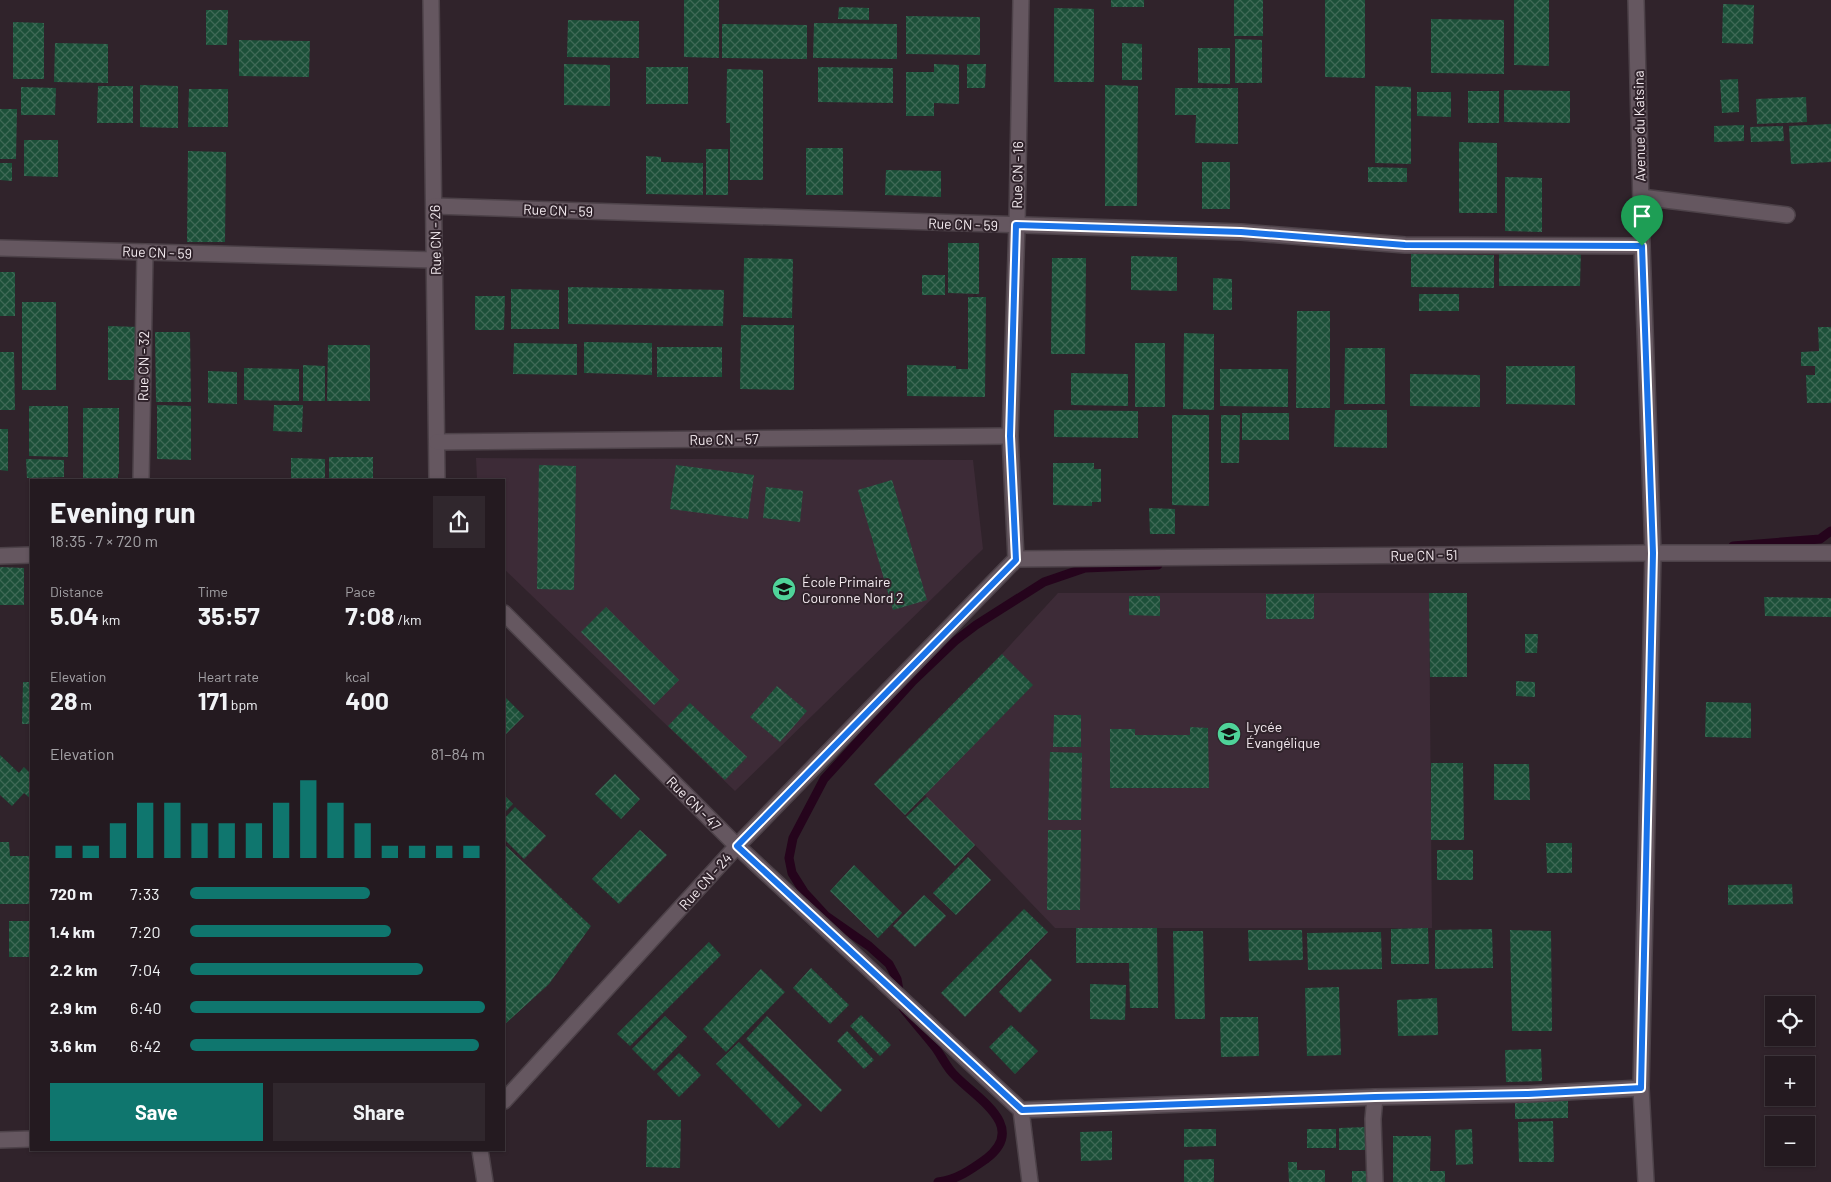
<!DOCTYPE html>
<meta charset="utf-8">
<style>
:root{--surface:#241a20;--page:#30272d;--text:#f1f3f6;--muted:#a3a1a5;--line:#41383e;--accent:#0f766e}
body{margin:0;font-family:Barlow,sans-serif;background:var(--page);color:var(--text);height:100vh;display:flex;flex-direction:column;font-size:19px;white-space:nowrap}
*{box-sizing:border-box;margin:0}
p{font-size:16px;color:var(--muted)}
.icon{flex:none;width:28px;height:28px;fill:none;stroke:currentColor;stroke-width:2;stroke-linecap:round;stroke-linejoin:round}
.map{position:relative;flex:1;overflow:hidden}
.side{position:absolute;left:30px;top:479px;width:475px;height:672px;display:flex;flex-direction:column;background:var(--surface);border-radius:0px;box-shadow:0 1px 4px #0004,0 0 0 1px var(--line)}
.side>*{flex:none}
.tools{position:absolute;left:1765px;top:996px;display:grid;gap:10px}
.tools a{display:grid;place-items:center;width:50px;height:50px;border-radius:0px;background:var(--surface);box-shadow:0 1px 4px #0004,0 0 0 1px var(--line);font-size:25px}
.pin{position:absolute;display:grid;place-items:center;width:42px;height:42px;color:#fff;margin:-51px -21px;border-radius:50% 50% 50% 0;rotate:-45deg;box-shadow:0 0 5px #0007}
.pin .icon{rotate:45deg}
.round{display:grid;place-items:center;flex:none;width:52px;height:52px;border-radius:0px;background:var(--page)}
.overview{display:flex;align-items:center;justify-content:space-between;height:85px;padding:0 20px}
h1{font-size:28px;font-weight:700;line-height:38px}
.metrics{display:grid;grid-template-columns:repeat(3,1fr);gap:8px;height:85px;padding:5px 20px}
.metrics div{display:grid;align-content:center}
.metrics b{font-size:25px;font-weight:700}
.metrics small{font-size:14px;font-weight:400}
.metrics p{font-size:14px}
.chart{height:140px;padding:10px 20px}
.chart p{display:flex;justify-content:space-between}
.chart svg{width:100%;height:90px;margin-top:5px;stroke:var(--accent);stroke-width:6}
.primary-button{display:flex;gap:10px;margin-top:auto;padding:10px 20px}
.primary-button a{flex:1;height:58px;border-radius:0px;background:var(--accent);color:#fff;font-size:20px;font-weight:700;line-height:58px;text-align:center}
.primary-button a+a{background:var(--page);color:var(--text)}
ul{padding:0 20px;list-style:none;font-size:16px}
li{display:grid;grid-template-columns:80px 60px 1fr;align-items:center;height:38px}
li i{height:12px;border-radius:6px;background:var(--accent)}
.map>svg:first-child{display:block}
.built{fill:#3d2b37}
.lines{fill:none;stroke-linecap:round;stroke-linejoin:round}
.stream{stroke:#25041c;stroke-width:9}
.building{fill:url(#building-cross-hatch)}
.minor-casing{stroke:#4d4249;stroke-width:18}
.minor{stroke:#655760;stroke-width:15}
.route-casing{stroke:#fff;stroke-width:10}
.route{stroke:#1a73e8;stroke-width:6}
.labels{text-anchor:middle;dominant-baseline:central;stroke-width:4;stroke-linejoin:round;paint-order:stroke}
.street-label{font-size:14px;fill:#f4ebf0;stroke:#30232b}
.poi-label{font-size:14px;fill:#f4ebf0;stroke:#30232b;text-anchor:start}
</style>
<div class="map">
<svg width="1831" height="1182" viewBox="0 0 1831 1182">
<defs>
<pattern id="building-cross-hatch" width="8" height="8" patternUnits="userSpaceOnUse" patternTransform="scale(1.25)"><rect width="8" height="8" fill="#1c5039"/><path d="M0 0l8 8M0 8l8-8" fill="none" stroke="#3e6956"/></pattern>
</defs>
<rect width="100%" height="100%" fill="#30232b"/>
<g class="built">
<path d="M476,458L973,460L983,549L735,791L504,569V480H477Z"/>
<path d="M1058,593H1429L1432,928H1055L975,845L893,764L1002,654Z"/>
</g>
<g class="lines">
<g class="stream">
<path d="M1733,546L1820,539L1831,531"/>
<path d="M900,996L897,979L889,964L869,946L826,916L804,892L792,873L789,858L793,838L824,779L913,681L955,641L976,625L1044,582L1085,568L1158,565"/>
<path d="M903,1008C913,1021 925,1034 935,1047C940,1054 944,1062 950,1070C968,1094 1032,1124 986,1159C972,1169 957,1180 938,1182"/>
</g>
</g>
<g class="building">
<path d="M684,0H719V58L684,57Z"/>
<rect x="1111" y="0" width="33" height="7"/>
<rect x="1234" y="0" width="29" height="36"/>
<path d="M1325,0H1365V78L1325,77Z"/>
<path d="M1514,0H1549V66L1514,65Z"/>
<path d="M1723,4L1754,5L1753,44L1722,43Z"/>
<path d="M839,7L869,8V20L838,19Z"/>
<path d="M1054,8L1094,9V82H1054Z"/>
<path d="M206,10H228L227,45H206Z"/>
<path d="M906,16L980,17V55L906,54Z"/>
<path d="M1431,19L1504,20V74L1431,73Z"/>
<path d="M568,20L639,21V58L567,57Z"/>
<path d="M13,22L44,23V79H13Z"/>
<path d="M814,23L897,24V59L813,58Z"/>
<path d="M722,24L807,25V59L722,58Z"/>
<path d="M1235,39L1262,40V83H1235Z"/>
<path d="M239,40L310,41L309,77L239,76Z"/>
<path d="M55,43L108,44V83L54,82Z"/>
<path d="M1122,43L1142,44V80H1122Z"/>
<path d="M1198,48H1230V84L1198,83Z"/>
<path d="M564,64L610,65V106L564,105Z"/>
<path d="M934,64L959,65V104L934,103V116H906V72H934Z"/>
<path d="M967,64H986L985,88H967Z"/>
<rect x="646" y="67" width="42" height="37"/>
<path d="M818,67L893,68V103L818,102Z"/>
<path d="M727,69L763,70V180H730V123H726Z"/>
<path d="M1738,79L1739,112L1722,113L1720,80Z"/>
<path d="M140,85L178,86V128L140,127Z"/>
<path d="M1105,85L1138,86L1137,206H1105Z"/>
<path d="M98,86H133V123H97Z"/>
<path d="M1375,86L1411,87V164L1375,163Z"/>
<path d="M21,87L56,88L55,115H21Z"/>
<path d="M1175,88H1238V144L1195,143L1196,115H1175Z"/>
<path d="M189,89H228V127H188Z"/>
<path d="M1504,90L1570,91V123L1504,122Z"/>
<rect x="1468" y="91" width="31" height="32"/>
<path d="M1417,92H1451V117L1417,116Z"/>
<path d="M1806,97L1807,122L1757,124L1756,99Z"/>
<path d="M0,109H17L16,159H0Z"/>
<path d="M1831,124V162L1791,164L1789,126Z"/>
<path d="M1744,125V141L1714,142V126Z"/>
<path d="M1783,126L1784,141L1751,142L1750,127Z"/>
<path d="M24,140H58V177L24,176Z"/>
<path d="M1459,142L1497,143V213H1459Z"/>
<rect x="806" y="148" width="37" height="47"/>
<rect x="706" y="149" width="22" height="46"/>
<path d="M188,151L226,152L225,242H187Z"/>
<path d="M646,156L661,157V162L703,163V195L646,194Z"/>
<rect x="1202" y="162" width="28" height="47"/>
<path d="M0,163H12V181L0,180Z"/>
<path d="M1368,167L1407,168V182H1368Z"/>
<path d="M886,170L941,171V197L885,195Z"/>
<path d="M1505,177L1542,178V232L1505,231Z"/>
<path d="M948,243H979V294L948,293Z"/>
<path d="M1499,249H1581L1580,286H1499Z"/>
<path d="M1411,254L1494,255V288L1411,287Z"/>
<path d="M1131,256L1177,257V291L1131,290Z"/>
<path d="M744,258L793,259L792,318L743,317Z"/>
<path d="M1052,258H1086L1085,354H1051Z"/>
<rect x="0" y="272" width="15" height="44"/>
<rect x="922" y="275" width="23" height="20"/>
<path d="M1213,278L1232,279V310H1213Z"/>
<path d="M568,287L724,290L723,326L568,324Z"/>
<path d="M511,289L559,290V329H511Z"/>
<rect x="1419" y="294" width="40" height="17"/>
<path d="M475,296H505L504,330H475Z"/>
<path d="M968,297H986L985,397L907,396V365L956,366V369H968Z"/>
<rect x="22" y="302" width="34" height="88"/>
<path d="M1297,311H1330V408H1296Z"/>
<path d="M741,325H794V390L740,389Z"/>
<path d="M108,326L139,327V380H108Z"/>
<path d="M1818,327H1831V403H1807L1806,375H1815V366H1801V352L1819,351Z"/>
<path d="M155,332H190L191,402H156Z"/>
<path d="M1184,333L1214,334V410L1183,409Z"/>
<path d="M584,342L652,343V375L584,373Z"/>
<path d="M514,343L577,344V375L513,374Z"/>
<rect x="1135" y="343" width="30" height="64"/>
<path d="M328,345H370V401H327Z"/>
<rect x="657" y="347" width="65" height="30"/>
<path d="M1345,348H1385V404H1344Z"/>
<path d="M0,352H14L15,410H0Z"/>
<path d="M303,365L325,366V401H303Z"/>
<path d="M1506,366H1575V405L1506,404Z"/>
<path d="M244,368L299,369V401L244,400Z"/>
<path d="M1220,369H1288V407L1220,406Z"/>
<path d="M208,371L237,372V404L208,403Z"/>
<path d="M1071,373L1128,374V406L1071,405Z"/>
<path d="M1410,374L1480,375V407L1410,406Z"/>
<path d="M157,405L191,406V460L157,459Z"/>
<path d="M274,405H303L302,432L273,431Z"/>
<path d="M29,406H68V457L29,456Z"/>
<path d="M83,408H119V474H118V480H83Z"/>
<path d="M1054,410L1138,411V438L1054,437Z"/>
<path d="M1335,410H1387V448L1334,447Z"/>
<rect x="1242" y="413" width="47" height="27"/>
<path d="M1172,415H1209V506L1172,505Z"/>
<path d="M1221,415H1240L1239,463H1221Z"/>
<path d="M0,429H8V471L0,470Z"/>
<rect x="329" y="457" width="44" height="23"/>
<path d="M291,458L325,459V480H291Z"/>
<path d="M26,459L64,460V477L27,478Z"/>
<path d="M1053,463H1094V469H1101V502H1092V506L1053,505Z"/>
<path d="M539,465L576,466L574,590L537,589Z"/>
<path d="M676,465L754,475L748,519L670,509Z"/>
<path d="M892,480L927,600L893,610L858,490Z"/>
<path d="M766,487L803,491L800,522L763,518Z"/>
<path d="M1149,508L1175,509V534H1150Z"/>
<path d="M0,567L24,568V605H0Z"/>
<path d="M1429,593H1467V677H1430Z"/>
<rect x="1266" y="594" width="48" height="25"/>
<path d="M1129,596H1160V616L1129,615Z"/>
<path d="M1764,597L1831,598V617L1765,616Z"/>
<path d="M606,607L679,680L654,705L581,632Z"/>
<path d="M1525,634H1538L1537,653H1525Z"/>
<path d="M1002,654L1033,685L905,815L874,784Z"/>
<path d="M1516,681L1535,682V697L1516,696Z"/>
<path d="M23,682H31V724H22Z"/>
<path d="M777,686L807,711L780,742L750,717Z"/>
<path d="M504,696L524,716L504,736Z"/>
<path d="M1706,702L1751,703V738L1705,737Z"/>
<path d="M690,703L747,757L725,780L668,726Z"/>
<path d="M1054,715H1081V747H1053Z"/>
<path d="M1190,727L1208,728L1209,788H1110V729H1135V735H1190Z"/>
<path d="M1050,752L1082,753L1081,820H1048Z"/>
<path d="M0,755L19,773L24,767L31,774V799L24,793L12,806L0,795Z"/>
<path d="M1431,763H1463L1464,840H1431Z"/>
<path d="M1494,764H1529L1530,800H1494Z"/>
<path d="M615,774L640,799L621,819L595,794Z"/>
<path d="M504,795L513,804L504,813Z"/>
<path d="M927,797L975,845L955,866L906,817Z"/>
<path d="M515,807L546,836L524,859L504,839V819Z"/>
<path d="M640,830L667,855L619,904L592,879Z"/>
<path d="M1048,830H1081L1080,910H1047Z"/>
<path d="M0,842H9L10,856H31V904H0Z"/>
<path d="M1546,843H1572V873H1547Z"/>
<path d="M504,844L591,926L549,984L504,1025Z"/>
<rect x="1437" y="850" width="36" height="30"/>
<path d="M968,857L991,880L956,915L933,893Z"/>
<path d="M854,865L902,913L878,938L830,891Z"/>
<path d="M1792,884L1793,904L1728,905V885Z"/>
<path d="M924,895L946,916L915,947L893,926Z"/>
<path d="M1024,909L1048,932L965,1017L941,993Z"/>
<rect x="9" y="921" width="22" height="36"/>
<path d="M1076,928H1157L1158,1008H1130L1129,963H1076Z"/>
<path d="M1428,928L1429,964H1391V929Z"/>
<path d="M1492,929L1493,968L1435,969V930Z"/>
<path d="M1248,930H1302L1303,960L1249,961Z"/>
<path d="M1510,930L1551,931L1552,1031H1512Z"/>
<path d="M1173,931H1203L1205,1019H1175Z"/>
<path d="M1381,932L1382,969L1308,970L1307,933Z"/>
<path d="M709,942L721,955L630,1046L617,1034Z"/>
<path d="M1031,959L1052,980L1020,1013L999,992Z"/>
<path d="M811,968L849,1005L830,1024L793,988Z"/>
<path d="M761,969L785,992L726,1052L703,1029Z"/>
<path d="M1090,984L1126,985L1125,1020L1090,1019Z"/>
<path d="M1339,987L1341,1055L1307,1056L1305,988Z"/>
<path d="M1437,998L1438,1035L1398,1036L1397,1000Z"/>
<path d="M861,1015L891,1045L880,1056L850,1026Z"/>
<path d="M665,1016L687,1037L654,1071L632,1049Z"/>
<path d="M767,1016L842,1090L821,1112L746,1039Z"/>
<path d="M1220,1017H1258L1259,1056L1221,1057Z"/>
<path d="M1011,1025L1038,1051L1015,1074L989,1047Z"/>
<path d="M847,1031L874,1060L864,1069L837,1041Z"/>
<path d="M739,1042L802,1105L779,1128L716,1064Z"/>
<path d="M1541,1049L1542,1081L1506,1082L1505,1050Z"/>
<path d="M679,1053L701,1075L679,1097L657,1074Z"/>
<path d="M1568,1097V1118L1515,1119V1098Z"/>
<path d="M647,1120H681L680,1168L646,1167Z"/>
<path d="M1553,1121L1554,1162H1519L1518,1122Z"/>
<path d="M1368,1127L1369,1150H1339V1128Z"/>
<path d="M1184,1129H1216V1146L1184,1147Z"/>
<rect x="1307" y="1129" width="29" height="19"/>
<path d="M1472,1129L1473,1164L1456,1165L1455,1130Z"/>
<path d="M1112,1131V1160L1081,1161L1080,1132Z"/>
<path d="M1393,1136H1431L1430,1171H1445V1182H1393Z"/>
<path d="M1214,1159V1182H1184V1160Z"/>
<path d="M1288,1162H1297V1170H1325V1182H1289Z"/>
<rect x="1352" y="1171" width="19" height="11"/>
</g>
<g class="lines">
<g class="minor-casing">
<g id="minor">
<path d="M431,0L437,480"/>
<path d="M1636,0L1642,246L1653,553L1641,1088L1646,1182"/>
<path d="M1641,197L1787,215"/>
<path d="M434,206L1241,232L1405,245L1642,246"/>
<path d="M0,248L435,260"/>
<path d="M437,442L1010,436"/>
<path d="M141,480L145,252"/>
<path d="M0,556L31,555"/>
<path d="M1016,559L1653,553H1831"/>
<path d="M1016,559L1010,436L1017,225L1021,0"/>
<path d="M504,613L737,846L1021,1110"/>
<path d="M1375,1097L1373,1119L1375,1182"/>
<path d="M504,1101L737,846L1016,559"/>
<path d="M1021,1110L1375,1097L1528,1094L1641,1088"/>
<path d="M1021,1110L1030,1182"/>
<path d="M0,1140L31,1139"/>
<path d="M480,1150L485,1182"/>
</g>
</g>
<use href="#minor" class="minor"/>
</g>
<g class="lines">
<g class="route-casing">
<path id="route" d="M1016,225L1241,232L1405,245L1642,246L1653,553L1641,1088L1528,1094L1375,1097L1022,1110L737,846L1016,560L1010,436Z"/>
</g>
<use href="#route" class="route"/>
</g>
<defs>
<g id="school-disc" transform="scale(1.25)"><circle r="9.5" fill="#4fd399" stroke="#30232b"/><path d="M0-5L7-2L0 1L-7-2ZM-4 1L0 2.5L4 1V4Q0 6-4 4Z" fill="#111"/></g>
</defs>
<g fill-rule="evenodd">
<use href="#school-disc" x="784" y="589"/>
<use href="#school-disc" x="1229" y="734"/>
</g>
<g class="labels">
<g class="street-label">
<text transform="translate(1639 126) rotate(-91)">Avenue du Katsina</text>
<text transform="translate(1017 175) rotate(-89)">Rue CN - 16</text>
<text transform="translate(558 210) rotate(2)">Rue CN - 59</text>
<text transform="translate(963 224) rotate(2)">Rue CN - 59</text>
<text transform="translate(435 240) rotate(-91)">Rue CN - 26</text>
<text transform="translate(157 252) rotate(2)">Rue CN - 59</text>
<text transform="translate(143 366) rotate(-89)">Rue CN - 32</text>
<text transform="translate(724 439) rotate(-1)">Rue CN - 57</text>
<text transform="translate(1424 555) rotate(-1)">Rue CN - 51</text>
<text transform="translate(694 803) rotate(45)">Rue CN - 47</text>
<text transform="translate(705 881) rotate(-48)">Rue CN - 24</text>
</g>
<g class="poi-label">
<text x="802" y="581">École Primaire<tspan x="802" dy="16">Couronne Nord 2</tspan></text>
<text x="1246" y="726">Lycée<tspan x="1246" dy="16">Évangélique</tspan></text>
</g>
</g>
</svg>
<div class="tools">
<a><svg class="icon" aria-label="locate" viewBox="0 0 24 24"><circle cx="12" cy="12" r="6"/><path d="M12 2v4M12 18v4M2 12h4M18 12h4"/></svg></a>
<a>+</a>
<a>−</a>
</div>
<div class="pin" style="left:1642px;top:246px;background:#1e9e55"><svg class="icon" aria-label="arrive" viewBox="0 0 24 24"><path d="M6 21V4h12l-3 4 3 4H6"/></svg></div>
<section class="side">
<div class="overview"><div><h1>Evening run</h1><p>18:35 · 7 × 720 m</p></div><a class="round"><svg class="icon" aria-label="share" viewBox="0 0 24 24"><path d="M12 15V3M7 8l5-5 5 5M5 13v7h14v-7"/></svg></a></div>
<div class="metrics">
<div><p>Distance</p><b>5.04<small> km</small></b></div>
<div><p>Time</p><b>35:57</b></div>
<div><p>Pace</p><b>7:08<small> /km</small></b></div>
</div>
<div class="metrics">
<div><p>Elevation</p><b>28<small> m</small></b></div>
<div><p>Heart rate</p><b>171<small> bpm</small></b></div>
<div><p>kcal</p><b>400</b></div>
</div>
<div class="chart"><p><span>Elevation</span>81–84 m</p>
<svg viewBox="0 0 160 44" preserveAspectRatio="none"><path d="M5 44V38M15 44V38M25 44V27M35 44V17M45 44V17M55 44V27M65 44V27M75 44V27M85 44V17M95 44V6M105 44V17M115 44V27M125 44V38M135 44V38M145 44V38M155 44V38"/></svg>
</div>
<ul>
<li><b>720 m</b>7:33<i style="width:61%"></i></li>
<li><b>1.4 km</b>7:20<i style="width:68%"></i></li>
<li><b>2.2 km</b>7:04<i style="width:79%"></i></li>
<li><b>2.9 km</b>6:40<i style="width:100%"></i></li>
<li><b>3.6 km</b>6:42<i style="width:98%"></i></li>
</ul>
<div class="primary-button"><a>Save</a><a>Share</a></div>
</section>
</div>
